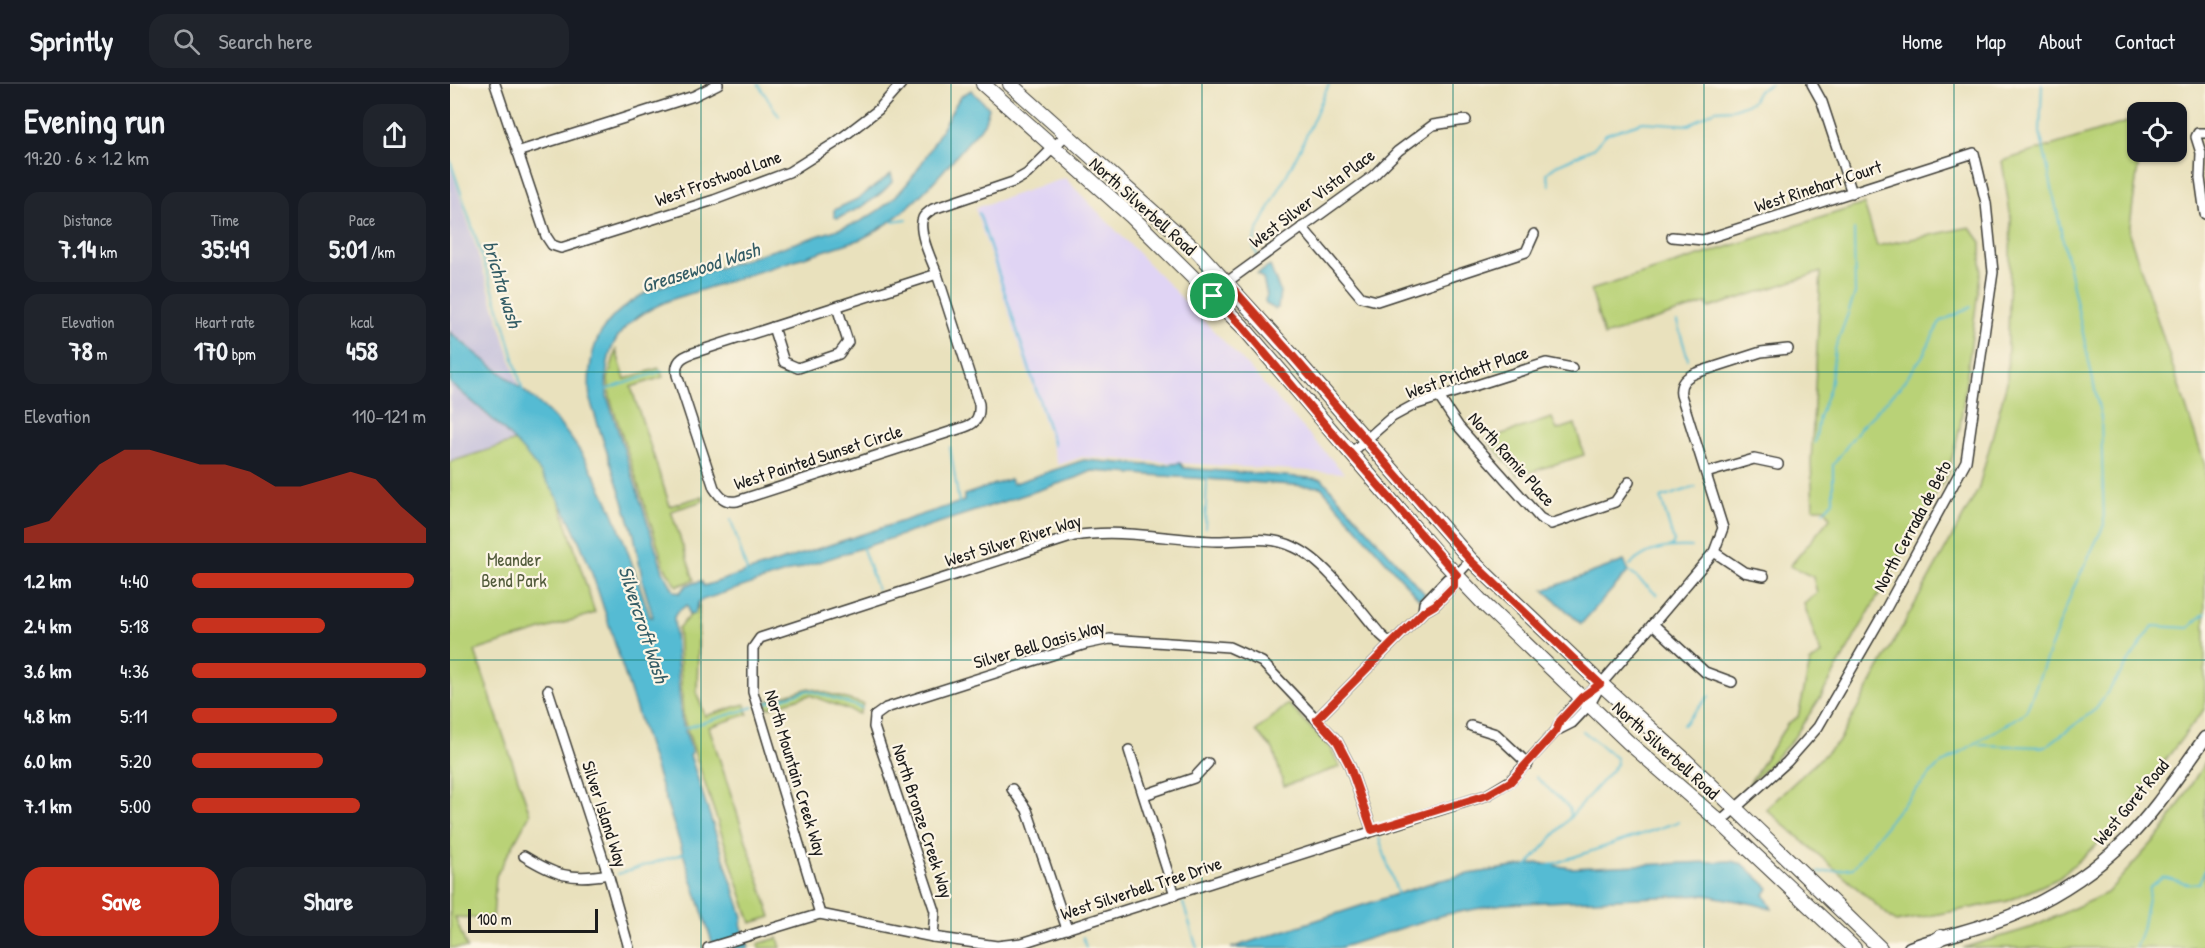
<!DOCTYPE html>
<meta charset="utf-8">
<style>
:root{--surface:#171b24;--page:#20242c;--text:#f1f3f6;--muted:#9ea1a6;--line:#363941;--accent:#c8321e}
body{margin:0;font-family:"Patrick Hand",sans-serif;background:var(--page);color:var(--text);height:100vh;display:flex;flex-direction:column;font-size:22px;white-space:nowrap}
*{box-sizing:border-box;margin:0}
p{font-size:20px;color:var(--muted)}
.icon{flex:none;width:33px;height:33px;fill:none;stroke:currentColor;stroke-width:2;stroke-linecap:round;stroke-linejoin:round}
.map{position:relative;flex:1;overflow:hidden}
.drawer{display:flex;flex-direction:column;background:var(--surface);width:450px}
.drawer>*{flex:none}
.tools{position:absolute;left:1677px;top:18px;display:grid;gap:12px}
.tools a{display:grid;place-items:center;width:60px;height:60px;border-radius:12px;background:var(--surface);box-shadow:0 2px 4px #0004;font-size:30px}
.scale{position:absolute;left:18px;bottom:15px;width:130px;box-sizing:border-box;padding-left:6px;border:3px solid #1c1c1c;border-top:0;font-size:16px;line-height:21px;white-space:nowrap;color:#1c1c1c;-webkit-text-stroke:4px #fcf5e5;paint-order:stroke}
.pin{position:absolute;display:grid;place-items:center;width:51px;height:51px;color:#fff;margin:-26px;border:3px solid #fff;border-radius:50%;box-shadow:0 2px 6px #0007}
.round{display:grid;place-items:center;flex:none;width:63px;height:63px;border-radius:18px;background:var(--page)}
.overview{display:flex;align-items:center;justify-content:space-between;height:102px;padding:0 24px}
h1{font-size:33px;font-weight:800;line-height:45px}
.stats{display:grid;grid-template-columns:repeat(3,1fr);gap:9px;height:102px;padding:6px 24px}
.stats div{display:grid;align-content:center;border-radius:15px;background:var(--page);text-align:center}
.stats b{font-size:26px;font-weight:800}
.stats small{font-size:16px;font-weight:400}
.stats p{font-size:16px}
.chart{height:168px;padding:12px 24px}
.chart p{display:flex;justify-content:space-between}
.chart svg{width:100%;height:108px;margin-top:6px;fill:var(--accent);opacity:.7}
.action{display:flex;gap:12px;margin-top:auto;padding:12px 24px}
.action a{flex:1;height:69px;border-radius:18px;background:var(--accent);color:#fff;font-size:24px;font-weight:800;line-height:69px;text-align:center}
.action a+a{background:var(--page);color:var(--text)}
ul{padding:0 24px;list-style:none;font-size:20px}
li{display:grid;grid-template-columns:96px 72px 1fr;align-items:center;height:45px}
li i{height:15px;border-radius:8px;background:var(--accent)}
header{display:flex;align-items:center;gap:36px;box-sizing:border-box;height:84px;padding:0 30px;background:var(--surface);border-bottom:2px solid var(--line)}
header strong{font-size:28px}
nav{display:flex;gap:33px;margin-inline-start:auto;font-size:21px}
.search{width:420px;height:54px;background:var(--page);display:flex;align-items:center;gap:15px;box-sizing:border-box;padding:0 21px;border-radius:18px;color:var(--muted);font-size:22px}
main{display:flex;flex:1;min-height:0}
.map>svg:first-child{display:block}
.built{fill:#e0d4f4}
.industrial{fill:#c4c0db}
.green{fill:#b9d277;stroke:#6a774a;stroke-width:1.5}
.water{fill:#55bbd3;stroke:#386c78;stroke-width:1.5}
.lines{fill:none;stroke-linecap:round;stroke-linejoin:round}
.stream{stroke:#55bbd3;stroke-width:2}
.minor-casing{stroke:#3b3a34;stroke-width:12}
.tertiary-casing{stroke:#3b3a34;stroke-width:15}
.secondary-casing{stroke:#3b3a34;stroke-width:16}
.minor{stroke:#fff;stroke-width:9}
.tertiary{stroke:#fff;stroke-width:12}
.secondary{stroke:#fff;stroke-width:14}
.route-casing{stroke:#fff;stroke-width:12}
.route{stroke:#c8321e;stroke-width:8}
.grid{fill:none;stroke:#0f766e;stroke-width:1.5;stroke-opacity:0.55}
.labels{text-anchor:middle;dominant-baseline:central;stroke-width:4.5;stroke-linejoin:round;paint-order:stroke}
.street-label{font-size:18px;fill:#1c1c1c;stroke:#fcf5e5}
.park-label{font-size:18px;fill:#535c3c;stroke:#fcf5e5}
.water-label{font-size:20px;font-style:italic;fill:#335c65;stroke:#fcf5e5}
</style>
<header>
<strong>Sprintly</strong>
<div class="search"><svg class="icon" aria-label="search" viewBox="0 0 24 24"><circle cx="10" cy="10" r="6"/><path d="M15 15l6 6"/></svg>Search here</div>
<nav><a>Home</a><a>Map</a><a>About</a><a>Contact</a></nav>
</header>
<main>
<section class="drawer">
<div class="overview"><div><h1>Evening run</h1><p>19:20 · 6 × 1.2 km</p></div><a class="round"><svg class="icon" aria-label="share" viewBox="0 0 24 24"><path d="M12 15V3M7 8l5-5 5 5M5 13v7h14v-7"/></svg></a></div>
<div class="stats">
<div><p>Distance</p><b>7.14<small> km</small></b></div>
<div><p>Time</p><b>35:49</b></div>
<div><p>Pace</p><b>5:01<small> /km</small></b></div>
</div>
<div class="stats">
<div><p>Elevation</p><b>78<small> m</small></b></div>
<div><p>Heart rate</p><b>170<small> bpm</small></b></div>
<div><p>kcal</p><b>458</b></div>
</div>
<div class="chart"><p><span>Elevation</span>110–121 m</p>
<svg viewBox="0 0 160 44" preserveAspectRatio="none"><path d="M0 44V38L10 35L20 23L30 12L40 6L50 6L60 9L70 12L80 12L90 15L100 21L110 21L120 18L130 15L140 18L150 29L160 38V44z"/></svg>
</div>
<ul>
<li><b>1.2 km</b>4:40<i style="width:95%"></i></li>
<li><b>2.4 km</b>5:18<i style="width:57%"></i></li>
<li><b>3.6 km</b>4:36<i style="width:100%"></i></li>
<li><b>4.8 km</b>5:11<i style="width:62%"></i></li>
<li><b>6.0 km</b>5:20<i style="width:56%"></i></li>
<li><b>7.1 km</b>5:00<i style="width:72%"></i></li>
</ul>
<div class="action"><a>Save</a><a>Share</a></div>
</section>
<div class="map">
<svg width="1755" height="864" viewBox="0 0 1755 864">
<rect width="100%" height="100%" fill="#fcf5e5"/>
<filter id="ink" filterUnits="userSpaceOnUse"><feTurbulence type="fractalNoise" baseFrequency=".0167" numOctaves="2"/><feDisplacementMap in="SourceGraphic" scale="12" xChannelSelector="R" yChannelSelector="G"/><feConvolveMatrix kernelMatrix="1 2 1 2 8 2 1 2 1" color-interpolation-filters="sRGB"/></filter>
<filter id="wash" filterUnits="userSpaceOnUse"><feTurbulence type="fractalNoise" baseFrequency=".008" numOctaves="4" result="noise"/><feDisplacementMap in="SourceGraphic" scale="24" xChannelSelector="R" yChannelSelector="G"/><feGaussianBlur stdDeviation="1.35" result="paint"/><feColorMatrix in="noise" values="0 0 0 0 0 0 0 0 0 0 0 0 0 0 0 0 0 1.4 0 .05"/><feComposite in="paint" operator="in"/></filter>
<g filter="url(#wash)">
<rect width="100%" height="100%" fill="#e9e1bd"/>
<path class="built" d="M615,94L791,275L894,389L632,373L608,381L525,124Z"/>
<path class="industrial" d="M0,80L67,296L88,350L0,378Z"/>
<g class="green">
<path d="M1687,35L1688,68H1690L1679,149L1755,381V624L1660,749L1609,794L1558,817L1446,838L1316,725L1389,657L1528,406L1557,298L1561,135L1552,77Z"/>
<path d="M1414,120L1427,162L1520,143L1531,158V184L1510,343L1498,389L1370,614L1341,658L1297,703L1338,639L1348,633L1360,579L1371,570L1354,520L1367,509L1363,493L1340,482L1380,434L1375,424H1363L1361,378L1371,188L1259,224L1257,219L1154,252L1141,206Z"/>
<path d="M166,266L175,295L209,284L213,293L181,303L220,422L253,412V417L221,427L244,496L227,502L215,484L160,314L158,295Z"/>
<path d="M1102,334L1107,346L1125,340L1134,371L1068,392L1036,355Z"/>
<path d="M88,350L145,529L25,567L80,730L46,792L43,835L5,833L17,864H0V378Z"/>
<path d="M249,522L247,610L255,632L295,620L298,630L259,643L321,833L301,839L233,633L228,544Z"/>
<path d="M359,604L413,620L409,630L360,611L318,624L316,617Z"/>
<path d="M838,620L881,665L890,683L834,702L823,665L806,647Z"/>
<path d="M1755,678V864H1513L1583,843L1657,809L1713,747Z"/>
<path d="M328,854L331,864H309L308,860Z"/>
</g>
<g class="water">
<path d="M521,6L539,24L534,40C497,81 462,131 411,155L220,216C172,236 152,259 157,312L213,487L224,507L229,509L237,501L251,497L254,502L514,417V411L560,395L562,400L634,376L709,382L730,379L734,384L872,395L975,510L969,515L871,403L642,387L626,394L249,517L244,530L239,531L237,521L227,528L224,533L231,634L242,668L240,671L293,833L291,840L299,864H264C234,772 204,680 174,588C153,524 136,455 98,399C71,359 37,329 0,299V248C18,263 35,277 54,291C72,305 91,319 106,336C156,392 177,464 200,533H203L193,499L184,451L140,316C135,260 153,230 203,205L404,140C463,114 479,64 510,13Z"/>
<path d="M441,90L443,97C428,115 409,125 388,134L384,133V126L409,114Z"/>
<path d="M820,182L830,207L828,224L825,225L816,220L815,216L817,211L813,195L807,190Z"/>
<path d="M1174,477L1179,487L1131,540L1094,506Z"/>
<path d="M1281,777L1293,780L1319,804L1314,810L1322,825L1304,820L1255,811L1053,820L993,831L889,864H781L987,797L1019,790L1089,779L1121,784Z"/>
</g>
<g class="lines">
<g class="stream">
<path d="M308,0L329,32"/>
<path d="M0,76L55,242L73,308"/>
<path d="M1100,102L1097,89L1107,81L1144,64L1156,50L1193,38L1239,41L1265,26L1283,25L1302,18L1308,7L1321,0"/>
<path d="M529,129L604,361"/>
<path d="M442,137L457,135"/>
<path d="M808,173L803,160L807,148L851,63L879,0"/>
<path d="M1227,238L1238,275"/>
<path d="M155,306L212,287"/>
<path d="M1365,359L1369,333L1380,303L1385,265L1405,210L1404,146"/>
<path d="M500,363L509,419"/>
<path d="M1373,428L1383,417V381L1411,343L1449,304L1472,273L1490,238L1521,223"/>
<path d="M281,436L297,487L296,490"/>
<path d="M755,444L757,392"/>
<path d="M412,462L427,505"/>
<path d="M1222,462L1224,458L1211,414L1245,403"/>
<path d="M1180,481C1197,464 1219,462 1242,463"/>
<path d="M1179,487L1207,511"/>
<path d="M310,621L359,606L412,624"/>
<path d="M1233,641L1259,612"/>
<path d="M232,645L304,623"/>
<path d="M1529,661L1595,663L1646,625L1703,542L1739,544L1755,529"/>
<path d="M1086,693L1119,724L1121,733"/>
<path d="M929,754L948,811"/>
<path d="M1097,782L1228,738"/>
<path d="M1076,783L1167,680L1166,674L1133,647"/>
<path d="M1367,789L1403,784L1447,727L1487,683L1576,628L1623,505L1654,441L1651,334L1590,48L1592,0"/>
<path d="M168,790L235,769"/>
<path d="M733,819L747,864"/>
<path d="M633,853L636,864"/>
<path d="M1685,864L1692,846L1700,803L1712,793C1728,795 1731,801 1749,799L1755,785"/>
</g>
</g>
</g>
<g filter="url(#ink)">
<g class="lines">
<g class="minor-casing">
<g id="minor">
<path d="M45,0L96,152L102,161L111,164L264,116L339,88L385,59L428,26L451,0"/>
<path d="M1362,0L1372,18L1402,109"/>
<path d="M1755,49H1748L1746,53L1751,69L1750,94L1755,130"/>
<path d="M67,68L244,12L268,0"/>
<path d="M852,143L911,213L927,217L1076,168L1084,150"/>
<path d="M1222,153L1253,156L1524,69L1536,119L1543,188L1516,377L1432,532L1368,643L1337,678L1270,738"/>
<path d="M487,190L529,320C530,332 527,339 515,343L287,417C275,419 270,413 264,404L227,291C225,278 231,273 243,269Z"/>
<path d="M487,190C482,177 467,147 473,134C475,130 480,127 483,125L563,98L577,90L617,50"/>
<path d="M763,212L777,198L923,92L948,67L983,41L1016,36"/>
<path d="M323,243L334,278L348,284L389,270L398,258L387,223"/>
<path d="M989,313L1009,343L1090,434L1101,440L1165,418L1179,398"/>
<path d="M901,369L942,333L964,321L1096,279L1122,284"/>
<path d="M1256,389L1304,375L1328,380"/>
<path d="M1264,468L1294,488L1314,492"/>
<path d="M973,528L974,519L997,495L1004,494L1021,476"/>
<path d="M1203,540L1264,468L1273,444L1231,311C1229,299 1236,293 1246,289L1311,268L1338,265"/>
<path d="M98,606L158,790L179,864"/>
<path d="M425,632L436,624L636,560L660,555L779,563L812,578L887,657L899,680L922,746"/>
<path d="M425,632L424,643L485,827L483,853"/>
<path d="M867,635L973,528L985,521L1003,502L1004,494"/>
<path d="M1021,642L1046,650L1078,680"/>
<path d="M1106,647L1122,639L1140,620L1151,600L1203,540L1255,588L1282,598"/>
<path d="M679,666L725,811"/>
<path d="M562,705L577,726L617,845"/>
<path d="M694,711L744,694L758,679"/>
<path d="M74,772C105,791 121,797 158,790"/>
<path d="M370,830L303,608V564L310,554L624,452C672,444 719,456 767,457C793,457 819,451 844,463C876,477 908,524 931,551L941,560"/>
<path d="M258,864L370,830L483,853L547,862L572,859L1037,711L1060,697L1106,647C1115,626 1132,612 1151,600"/>
</g>
</g>
<g class="tertiary-casing">
<path id="tertiary" d="M1460,864C1497,850 1536,844 1572,827C1611,809 1647,785 1677,755C1707,725 1730,688 1755,654"/>
</g>
<g class="secondary-casing">
<g id="secondary">
<path d="M533,0L681,132L792,242L993,477L1035,521L1178,658L1270,738L1404,864"/>
<path d="M560,0L748,168L841,270L1021,476L1151,600L1233,674L1430,864"/>
<path d="M1476,864L1491,853"/>
</g>
</g>
<use href="#minor" class="minor"/>
<use href="#tertiary" class="tertiary"/>
<use href="#secondary" class="secondary"/>
</g>
</g>
<g class="lines" filter="url(#ink)">
<g class="route-casing">
<path id="route" d="M777,198L841,270L1020,476L1150,600L1132,613L1110,637L1106,647L1060,698L1037,711L922,746L899,680L887,657L867,635L973,528L985,521L1004,502V494L1007,491L872,337L792,242L763,212Z"/>
</g>
<use href="#route" class="route"/>
</g>
<path class="grid" d="M251,0V864M501,0V864M752,0V864M1003,0V864M1254,0V864M1504,0V864M0,288H1755M0,576H1755"/>
<g class="labels">
<g class="street-label">
<text transform="translate(268 94) rotate(-20)">West Frostwood Lane</text>
<text transform="translate(1368 102) rotate(-18)">West Rinehart Court</text>
<text transform="translate(862 114) rotate(-37)">West Silver Vista Place</text>
<text transform="translate(693 122) rotate(42)">North Silverbell Road</text>
<text transform="translate(1017 288) rotate(-19)">West Prichett Place</text>
<text transform="translate(368 373) rotate(-18)">West Painted Sunset Circle</text>
<text transform="translate(1062 375) rotate(48)">North Ramie Place</text>
<text transform="translate(1462 442) rotate(-62)">North Cerrada de Beto</text>
<text transform="translate(563 456) rotate(-17)">West Silver River Way</text>
<text transform="translate(589 560) rotate(-16)">Silver Bell Oasis Way</text>
<text transform="translate(1216 666) rotate(42)">North Silverbell Road</text>
<text transform="translate(346 689) rotate(73)">North Mountain Creek Way</text>
<text transform="translate(1681 718) rotate(-50)">West Goret Road</text>
<text transform="translate(155 730) rotate(72)">Silver Island Way</text>
<text transform="translate(473 737) rotate(72)">North Bronze Creek Way</text>
<text transform="translate(691 804) rotate(-18)">West Silverbell Tree Drive</text>
</g>
<g class="park-label">
<text x="64" y="475">Meander<tspan x="64" dy="21">Bend Park</tspan></text>
</g>
<g class="water-label">
<text transform="translate(250 183) rotate(-18)">Greasewood Wash</text>
<text transform="translate(53 200) rotate(73)">brichta wash</text>
<text transform="translate(194 540) rotate(72)">Silvercroft Wash</text>
</g>
</g>
</svg>
<div class="tools">
<a><svg class="icon" aria-label="locate" viewBox="0 0 24 24"><circle cx="12" cy="12" r="6"/><path d="M12 2v4M12 18v4M2 12h4M18 12h4"/></svg></a>
</div>
<div class="scale">100 m</div>
<div class="pin" style="left:763px;top:212px;background:#1e9e55"><svg class="icon" aria-label="arrive" viewBox="0 0 24 24"><path d="M6 21V4h12l-3 4 3 4H6"/></svg></div>
</div>
</main>
